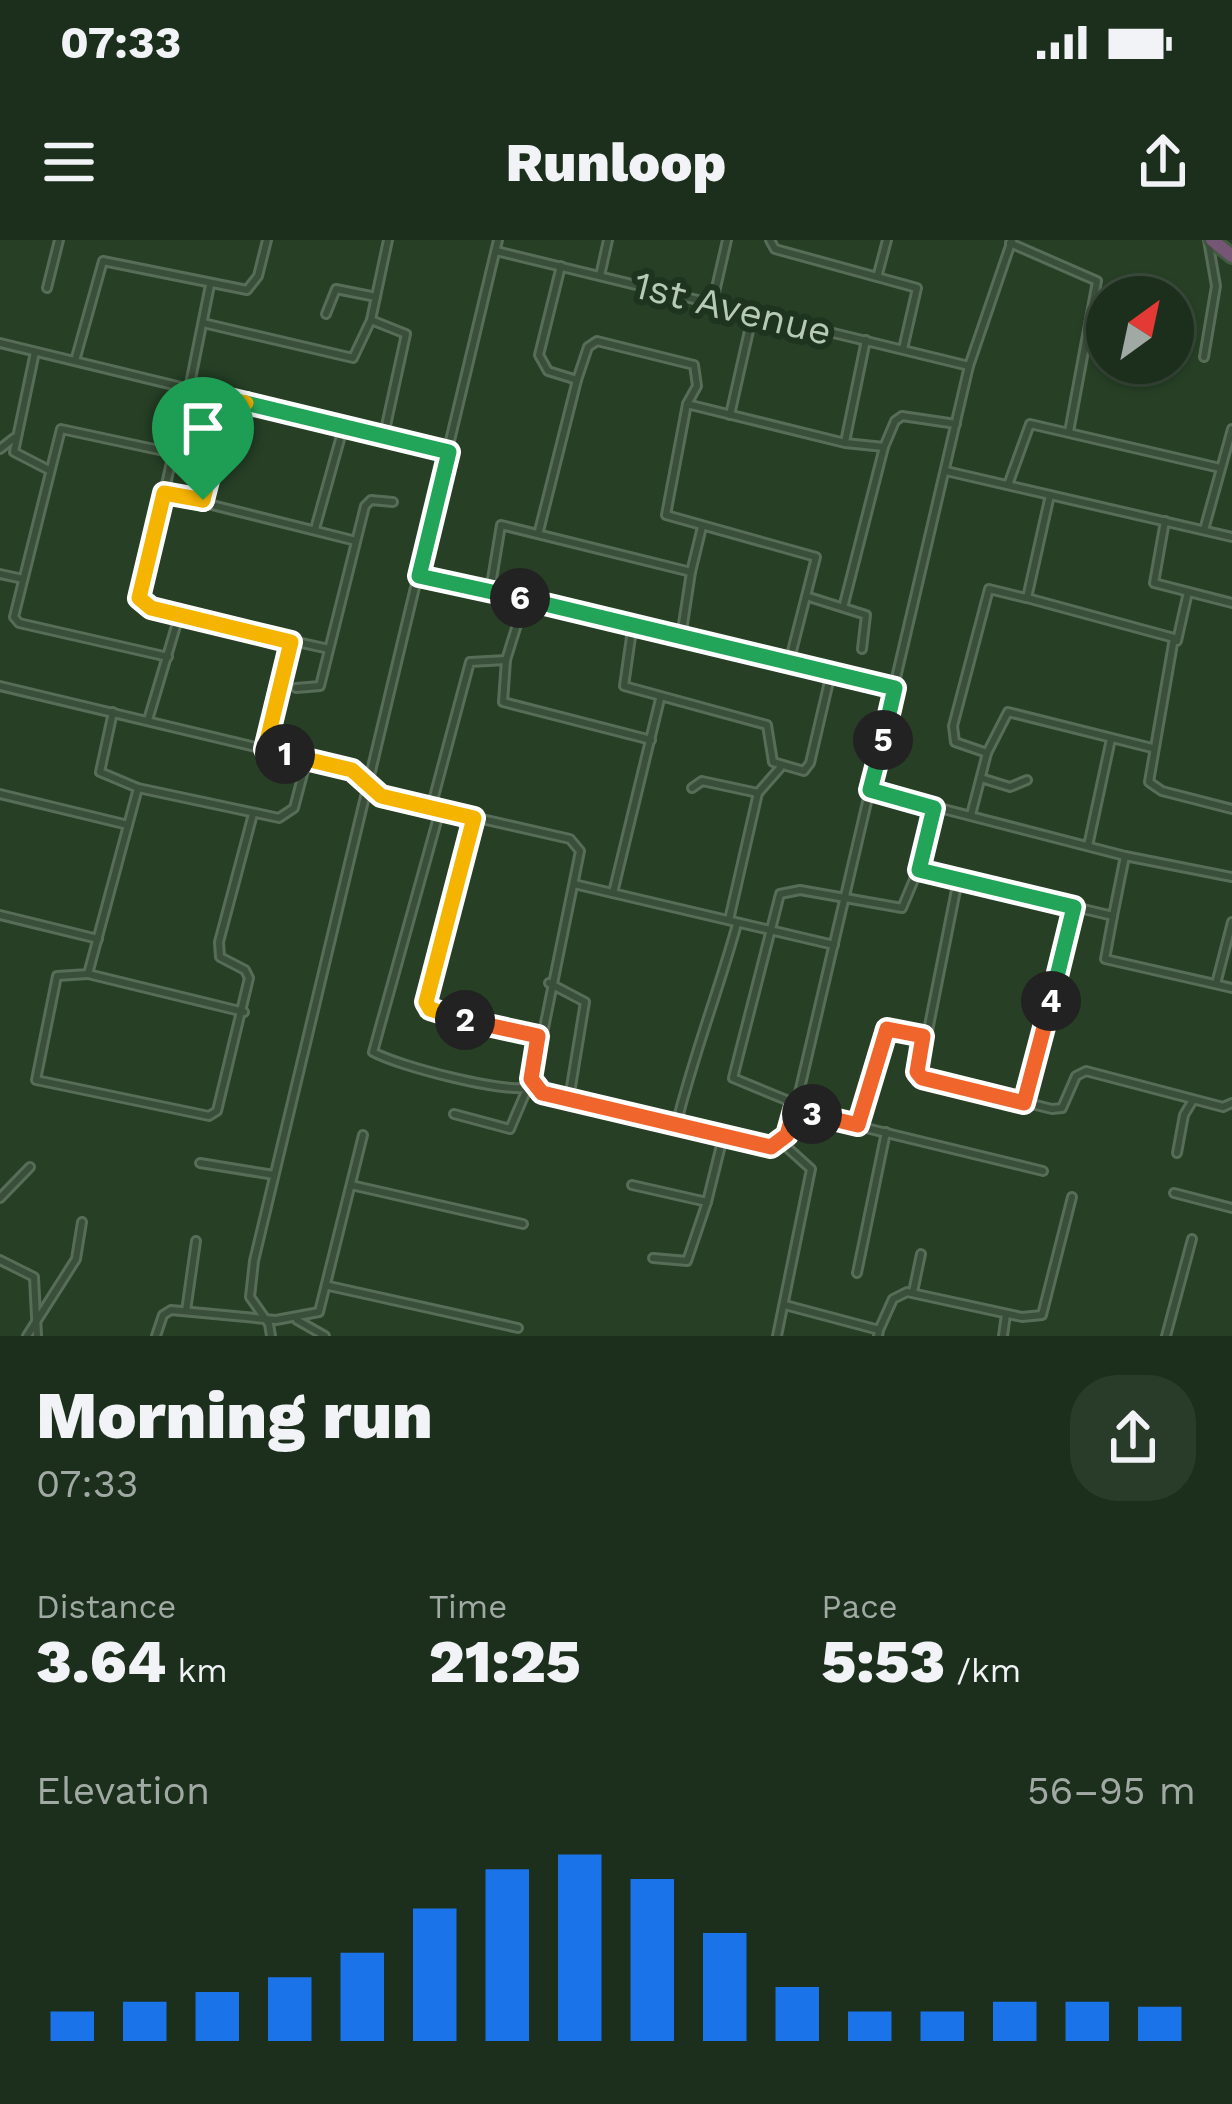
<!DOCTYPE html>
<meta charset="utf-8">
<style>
:root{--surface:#1c2f1c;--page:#293b29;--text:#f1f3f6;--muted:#a0a9a3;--line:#3a4a3b;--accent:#1a73e8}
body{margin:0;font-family:"Work Sans",sans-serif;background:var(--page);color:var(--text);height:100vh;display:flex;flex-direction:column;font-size:45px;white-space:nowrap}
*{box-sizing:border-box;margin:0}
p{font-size:39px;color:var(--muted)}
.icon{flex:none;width:66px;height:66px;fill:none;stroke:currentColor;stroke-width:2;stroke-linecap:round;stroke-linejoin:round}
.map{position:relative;height:1096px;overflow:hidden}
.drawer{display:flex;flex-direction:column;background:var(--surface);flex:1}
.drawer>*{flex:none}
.needle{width:78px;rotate:33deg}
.controls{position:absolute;left:1086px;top:36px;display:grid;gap:24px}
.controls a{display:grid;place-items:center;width:108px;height:108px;border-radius:50%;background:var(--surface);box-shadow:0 3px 9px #0004,0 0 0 3px var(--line);font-size:60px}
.pin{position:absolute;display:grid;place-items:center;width:102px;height:102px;color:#fff;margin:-123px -51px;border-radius:50% 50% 50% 0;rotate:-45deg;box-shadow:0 0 12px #0007}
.pin .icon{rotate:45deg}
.km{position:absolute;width:60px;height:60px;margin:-30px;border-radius:50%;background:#222;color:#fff;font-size:33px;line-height:60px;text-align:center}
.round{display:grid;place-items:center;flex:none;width:126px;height:126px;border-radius:48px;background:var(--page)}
.overview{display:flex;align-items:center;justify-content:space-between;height:204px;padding:0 36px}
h1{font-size:66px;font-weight:800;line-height:90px}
.metrics{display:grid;grid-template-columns:repeat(3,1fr);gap:18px;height:204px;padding:12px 36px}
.metrics div{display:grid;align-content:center}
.metrics b{font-size:60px;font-weight:800}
.metrics small{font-size:33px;font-weight:400}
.metrics p{font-size:33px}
.chart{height:336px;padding:24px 36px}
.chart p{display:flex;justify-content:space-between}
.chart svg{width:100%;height:216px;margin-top:12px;stroke:var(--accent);stroke-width:6}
.status{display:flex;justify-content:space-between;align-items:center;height:84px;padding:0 60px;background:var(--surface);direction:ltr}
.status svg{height:33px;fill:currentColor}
header{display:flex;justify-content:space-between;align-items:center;height:156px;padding:0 36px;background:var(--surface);font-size:54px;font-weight:800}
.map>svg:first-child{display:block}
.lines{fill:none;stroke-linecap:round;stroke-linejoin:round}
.minor-casing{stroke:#586d57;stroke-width:12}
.highway-casing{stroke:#455a44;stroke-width:18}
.minor{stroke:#3a4f39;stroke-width:6}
.highway{stroke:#755675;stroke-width:12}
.split-1-casing{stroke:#fff;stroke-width:24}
.split-2-casing{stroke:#fff;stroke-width:24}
.split-3-casing{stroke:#fff;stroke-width:24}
.split-4-casing{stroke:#fff;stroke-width:24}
.split-5-casing{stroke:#fff;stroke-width:24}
.split-6-casing{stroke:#fff;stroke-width:24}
.split-7-casing{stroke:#fff;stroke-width:24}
.split-8-casing{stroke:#fff;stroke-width:24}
.split-1{stroke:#f5b400;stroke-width:15}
.split-2{stroke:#f5b400;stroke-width:15}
.split-3{stroke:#f0652b;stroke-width:15}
.split-4{stroke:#f0652b;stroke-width:15}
.split-5{stroke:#22a559;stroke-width:15}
.split-6{stroke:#22a559;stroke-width:15}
.split-7{stroke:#22a559;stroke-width:15}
.split-8{stroke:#f5b400;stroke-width:15}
.labels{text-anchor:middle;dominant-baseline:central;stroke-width:12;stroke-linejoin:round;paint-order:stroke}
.street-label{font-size:39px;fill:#b6cab5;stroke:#1f341e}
</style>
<div class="status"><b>07:33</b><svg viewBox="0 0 49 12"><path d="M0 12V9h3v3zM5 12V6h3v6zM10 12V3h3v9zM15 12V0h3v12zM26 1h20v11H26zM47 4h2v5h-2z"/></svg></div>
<header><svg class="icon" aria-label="menu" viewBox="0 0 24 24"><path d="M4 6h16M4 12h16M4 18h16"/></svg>Runloop<svg class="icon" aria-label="share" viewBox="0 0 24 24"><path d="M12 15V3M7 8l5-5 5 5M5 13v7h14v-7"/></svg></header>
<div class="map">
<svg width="1232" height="1096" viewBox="0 0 1232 1096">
<rect width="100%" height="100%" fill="#263f25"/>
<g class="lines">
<g class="minor-casing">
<g id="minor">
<path d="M770,0L775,9L917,48L903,109"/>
<path d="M1010,3L1097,41L1069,192"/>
<path d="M496,11L969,126"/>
<path d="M561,26L539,115L548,131L577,140L588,107L597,101L694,125L697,146L687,164L845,203L884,207L895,181L902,176L956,184"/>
<path d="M878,34L887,0"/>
<path d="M600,36L608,0"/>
<path d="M47,48L59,0"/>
<path d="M713,61L727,0"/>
<path d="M326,74L336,49L376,57"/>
<path d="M203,83L353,118L371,80"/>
<path d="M0,103L449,212"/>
<path d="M35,112L14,212L49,230"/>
<path d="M1204,117L1216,46L1208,0"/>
<path d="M75,121L103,21L247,50L258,36L267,0"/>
<path d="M189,149L210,45"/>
<path d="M687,164L666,275L816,317L789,423"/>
<path d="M730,175L753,73"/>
<path d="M384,195L406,94L371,80L388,0"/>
<path d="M845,202L866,100"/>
<path d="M0,209L14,198"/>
<path d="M946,231L1232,297"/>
<path d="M1008,245L1030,184L1220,228"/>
<path d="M164,253L356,301"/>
<path d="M1050,255L1027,358L1174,398L1149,542L1162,551L1232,569"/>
<path d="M204,260L229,159"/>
<path d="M1165,281L1154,343L1232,363"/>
<path d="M315,289L344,185"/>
<path d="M1204,290L1232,189"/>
<path d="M539,291L577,140"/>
<path d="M691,332L702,287"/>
<path d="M0,334L23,339"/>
<path d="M419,336L895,448"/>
<path d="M490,351L501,285L691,332L681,397"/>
<path d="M809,357L866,375L862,409"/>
<path d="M525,359L506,420L503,462L651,500"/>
<path d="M844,364L884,207"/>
<path d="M633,383L624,446L767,485L773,522L804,531L810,523L831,433"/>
<path d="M1177,401L1188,352"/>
<path d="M168,417L19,383L14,377L61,189L173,213L140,362L179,376L329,409"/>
<path d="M0,446L352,530L381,556L570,599L580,611L532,847L754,905H777L791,887L969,126L1012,0"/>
<path d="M296,448L320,446L365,266L371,260L393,262"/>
<path d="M113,472L100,532L138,548L279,578L294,568L307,519"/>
<path d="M148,480L179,376"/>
<path d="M265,509L291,402"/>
<path d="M987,513L955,502L953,486L989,349L1026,358"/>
<path d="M984,539L1010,547L1027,540"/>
<path d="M138,548L88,734L57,736L36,840L209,876L217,871L249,738L245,730L220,717L219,702L253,574"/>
<path d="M692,548L702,541L758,553L780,528"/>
<path d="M870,550L1125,616L1232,637"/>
<path d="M0,554L128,585"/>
<path d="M431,568L470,422L506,420"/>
<path d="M934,568L918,630L1113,676L1125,616"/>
<path d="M440,570L373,812C398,826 505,854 532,847"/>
<path d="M971,575L987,513L1008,472L1152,508"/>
<path d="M474,578L426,764L458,778L539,795"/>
<path d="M1088,606L1111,499"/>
<path d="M958,640L919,836L1052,869L1062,868L1076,836L1086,831L1223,867L1232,863"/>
<path d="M574,644L834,705"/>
<path d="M613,653L660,459"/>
<path d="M0,675L98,699"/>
<path d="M1113,676L1105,719L1232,748"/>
<path d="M729,680L758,553"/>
<path d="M88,734L244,772"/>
<path d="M549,743L585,762L569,859"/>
<path d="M1216,744L1232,682"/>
<path d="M1025,863L1074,667"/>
<path d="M796,864L733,838L780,654L800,650L902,668L918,630"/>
<path d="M796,871L1043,931"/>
<path d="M454,874L510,889L527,849"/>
<path d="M858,885L885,790L923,796"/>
<path d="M676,886C693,816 718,753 737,684"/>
<path d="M1177,913L1184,875L1193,860"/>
<path d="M200,923L274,935"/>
<path d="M351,945L523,984"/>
<path d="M632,945L707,962L723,897"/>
<path d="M1174,953L1232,968"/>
<path d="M0,958L30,927"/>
<path d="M653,1018L687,1021L707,962"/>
<path d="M0,1020L34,1037L37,1096"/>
<path d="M857,1033L886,892"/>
<path d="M329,1046L518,1088"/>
<path d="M913,1052L921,1014"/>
<path d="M785,1065L879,1090L878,1096"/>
<path d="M186,1071L196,1001"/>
<path d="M297,1080L325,1096"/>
<path d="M879,1090L893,1059L907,1052L1022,1077L1042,1075L1072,957"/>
<path d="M27,1096L76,1019L82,982"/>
<path d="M156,1096L163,1075L171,1070L276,1080L319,1072L363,895"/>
<path d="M271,1096L269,1084L250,1057L254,1021L498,0"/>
<path d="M777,1096L811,929L781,902"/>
<path d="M1003,1096L1006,1074"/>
<path d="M1166,1096L1192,999"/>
</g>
</g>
<g class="highway-casing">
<path id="highway" d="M1212,0L1232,16"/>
</g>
<use href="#minor" class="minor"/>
<use href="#highway" class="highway"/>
</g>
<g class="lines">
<g class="split-1-casing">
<path id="split-1" d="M203,260L164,253L139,358L151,368L291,402L265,509L285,514"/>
</g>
<g class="split-2-casing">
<path id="split-2" d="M285,514L352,530L381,556L474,578L426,762L430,769L465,780"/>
</g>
<g class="split-3-casing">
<path id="split-3" d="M465,780L538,796L531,839L542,853L771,907L787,895L794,870L812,874"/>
</g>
<g class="split-4-casing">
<path id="split-4" d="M812,874L858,885L887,789L923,796L917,832L922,838L1024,863L1051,761"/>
</g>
<g class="split-5-casing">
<path id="split-5" d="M883,500L870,550L934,568L919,630L1074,667L1051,761"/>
</g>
<g class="split-6-casing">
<path id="split-6" d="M520,358L895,448L883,500"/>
</g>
<g class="split-7-casing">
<path id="split-7" d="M246,163L449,212L419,336L520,358"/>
</g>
<g class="split-8-casing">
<path id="split-8" d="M203,260L229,159L246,163"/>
</g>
<use href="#split-1" class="split-1"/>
<use href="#split-2" class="split-2"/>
<use href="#split-3" class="split-3"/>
<use href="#split-4" class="split-4"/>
<use href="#split-5" class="split-5"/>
<use href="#split-6" class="split-6"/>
<use href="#split-7" class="split-7"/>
<use href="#split-8" class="split-8"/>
</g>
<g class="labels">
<g class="street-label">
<text transform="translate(733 68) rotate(14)">1st Avenue</text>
</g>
</g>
</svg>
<div class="controls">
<a><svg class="needle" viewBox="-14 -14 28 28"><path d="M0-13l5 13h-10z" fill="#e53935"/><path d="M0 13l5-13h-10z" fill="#a0a9a3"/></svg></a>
</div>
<div class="pin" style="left:203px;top:260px;background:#1e9e55"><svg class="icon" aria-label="arrive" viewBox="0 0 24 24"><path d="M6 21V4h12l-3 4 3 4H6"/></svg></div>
<b class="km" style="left:285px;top:514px">1</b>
<b class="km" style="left:465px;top:780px">2</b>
<b class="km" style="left:812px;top:874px">3</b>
<b class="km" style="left:1051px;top:761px">4</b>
<b class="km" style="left:883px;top:500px">5</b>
<b class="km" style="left:520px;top:358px">6</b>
</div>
<section class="drawer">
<div class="overview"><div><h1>Morning run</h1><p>07:33</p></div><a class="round"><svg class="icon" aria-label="share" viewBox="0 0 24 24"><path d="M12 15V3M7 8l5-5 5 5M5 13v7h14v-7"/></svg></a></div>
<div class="metrics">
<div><p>Distance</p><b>3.64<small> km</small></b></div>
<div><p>Time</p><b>21:25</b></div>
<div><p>Pace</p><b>5:53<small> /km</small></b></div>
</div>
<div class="chart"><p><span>Elevation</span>56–95 m</p>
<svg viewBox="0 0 160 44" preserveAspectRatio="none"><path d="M5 44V38M15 44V36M25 44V34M35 44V31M45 44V26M55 44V17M65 44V9M75 44V6M85 44V11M95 44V22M105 44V33M115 44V38M125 44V38M135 44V36M145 44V36M155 44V37"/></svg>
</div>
</section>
